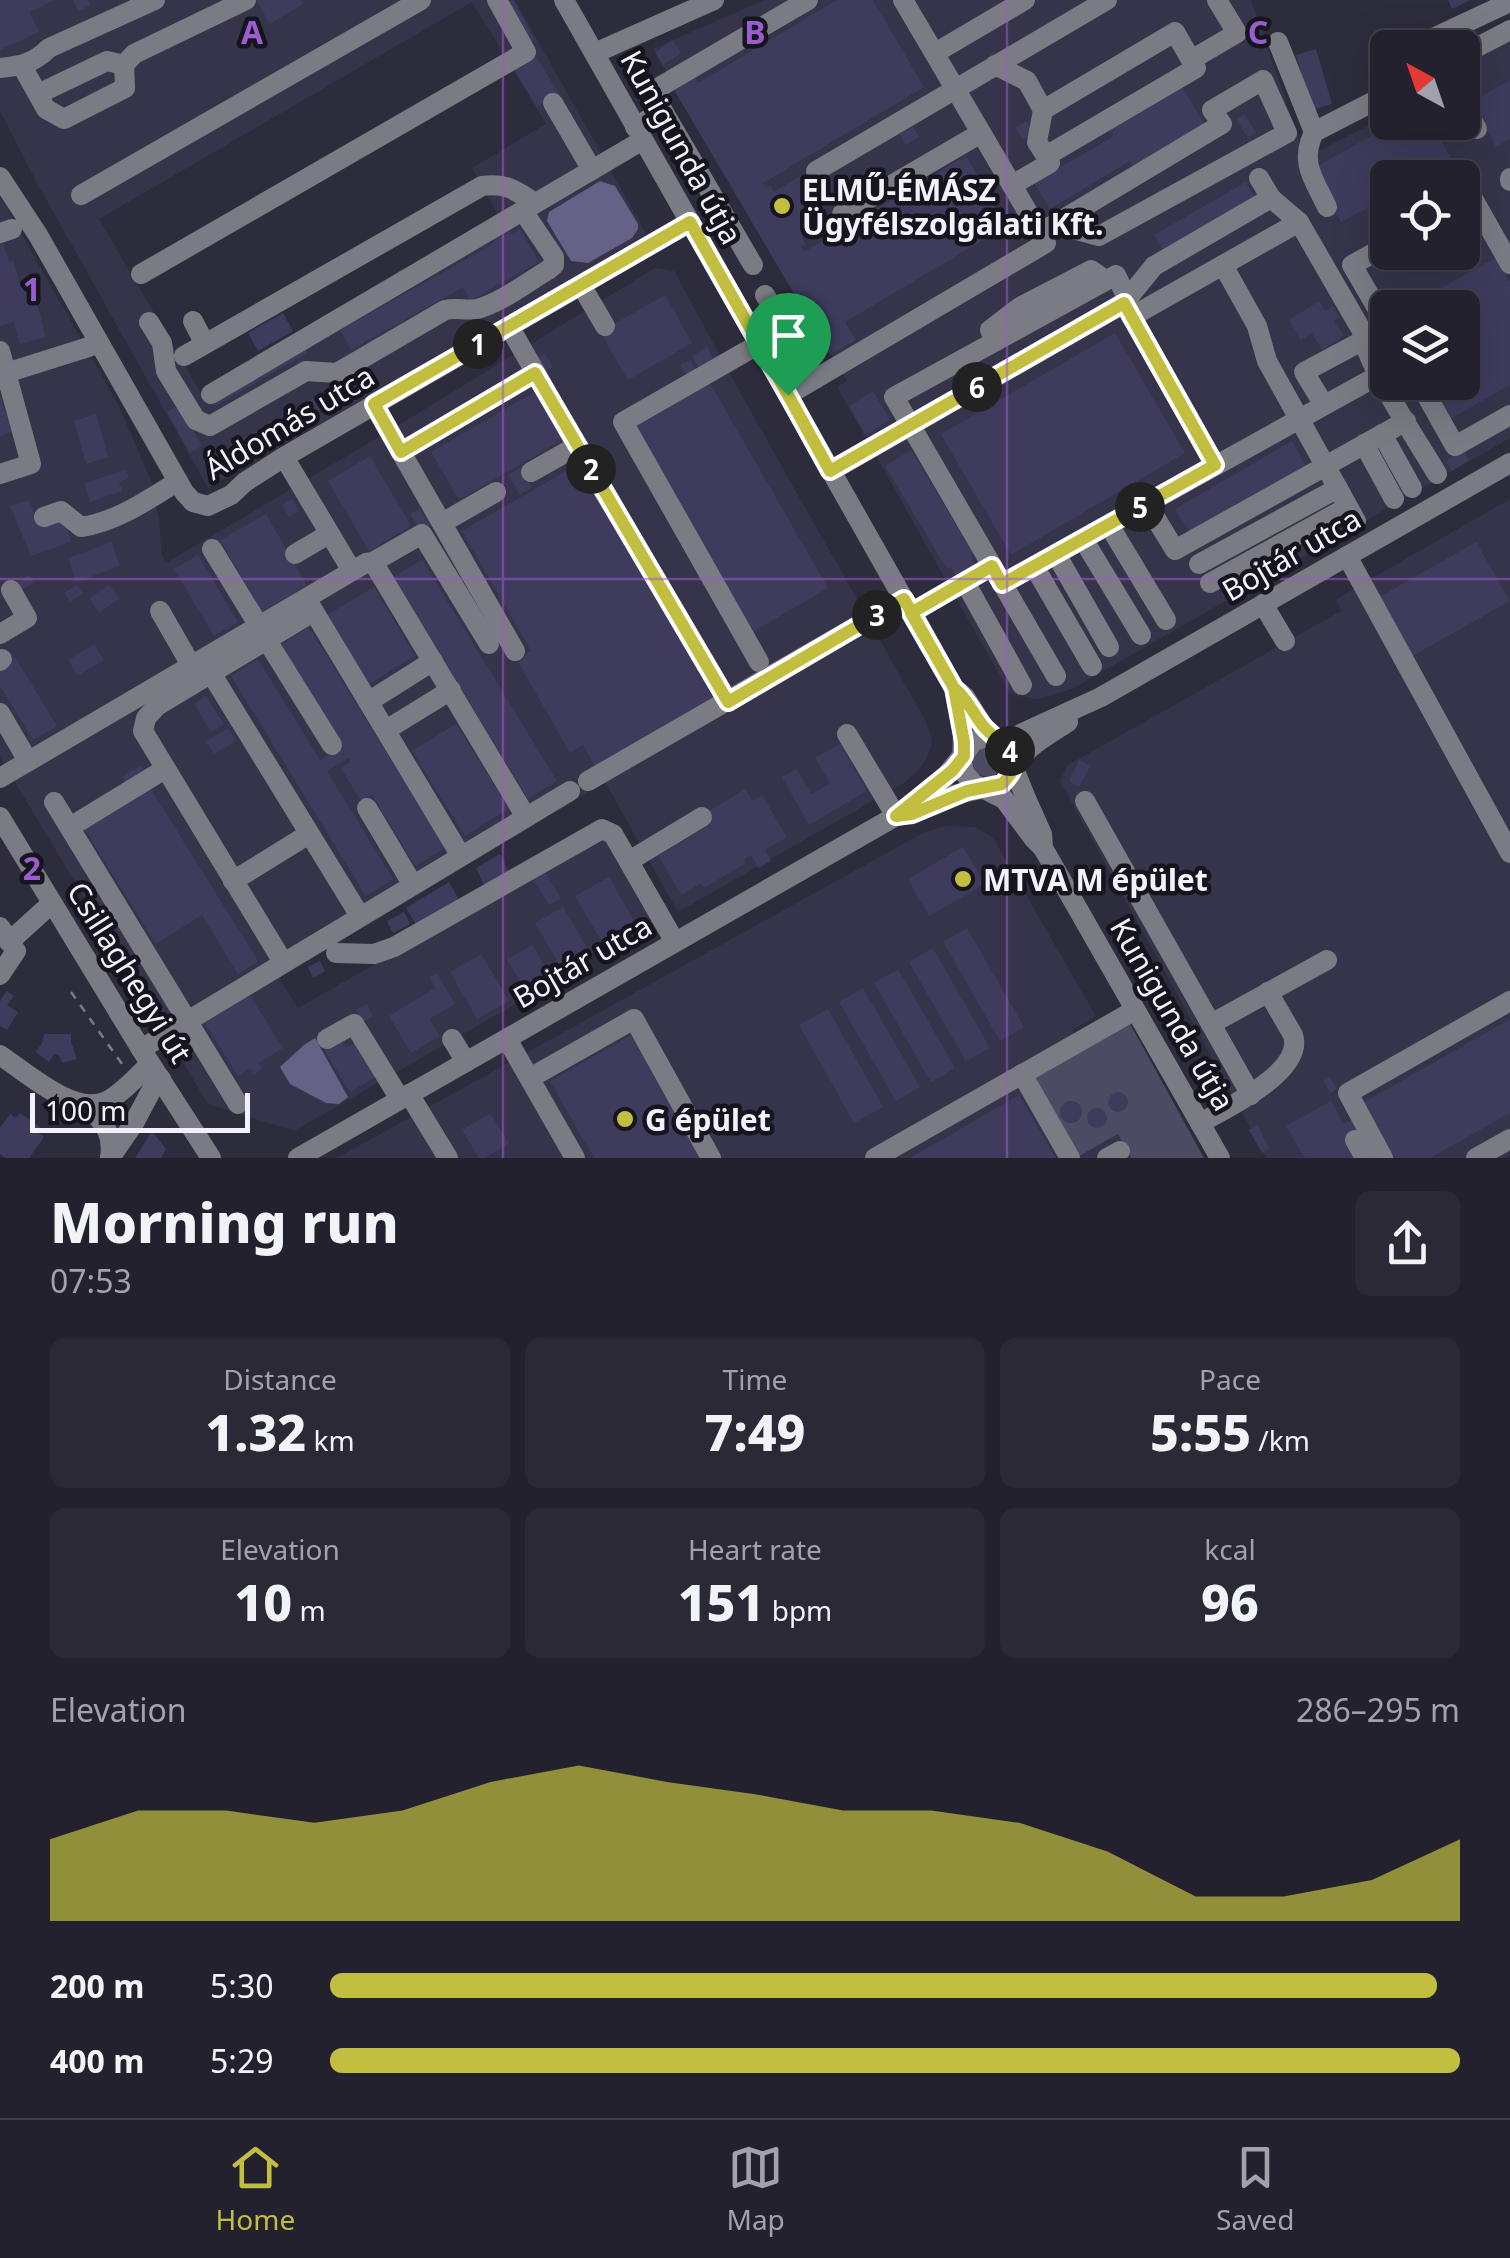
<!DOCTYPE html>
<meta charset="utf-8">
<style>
:root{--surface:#22212d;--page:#2a2935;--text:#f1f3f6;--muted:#a2a3aa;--line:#3f3e49;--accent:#c1be40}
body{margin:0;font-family:"Noto Sans",sans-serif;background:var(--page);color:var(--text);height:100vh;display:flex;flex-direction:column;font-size:38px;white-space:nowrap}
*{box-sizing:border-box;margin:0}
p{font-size:32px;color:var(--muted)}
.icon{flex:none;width:55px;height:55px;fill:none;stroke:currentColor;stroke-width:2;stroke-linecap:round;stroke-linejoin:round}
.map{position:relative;height:1158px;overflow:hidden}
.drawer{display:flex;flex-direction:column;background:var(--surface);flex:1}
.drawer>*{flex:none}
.needle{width:65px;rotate:320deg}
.fabs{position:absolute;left:1370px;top:30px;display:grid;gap:20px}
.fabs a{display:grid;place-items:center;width:110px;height:110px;border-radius:15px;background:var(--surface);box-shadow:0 10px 40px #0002,0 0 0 2px var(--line);font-size:50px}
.scale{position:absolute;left:30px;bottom:25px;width:220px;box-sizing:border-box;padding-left:10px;border:5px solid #f2f1fc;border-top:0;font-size:28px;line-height:35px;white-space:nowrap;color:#f2f1fc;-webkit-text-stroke:8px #16151d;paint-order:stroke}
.pin{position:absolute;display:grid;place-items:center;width:85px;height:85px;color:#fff;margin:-102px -42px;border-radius:50% 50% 50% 0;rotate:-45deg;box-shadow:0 0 10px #0007}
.pin .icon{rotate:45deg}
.km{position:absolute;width:50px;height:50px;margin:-25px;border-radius:50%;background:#222;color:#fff;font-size:28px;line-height:50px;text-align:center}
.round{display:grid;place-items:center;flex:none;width:105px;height:105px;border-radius:15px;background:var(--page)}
.overview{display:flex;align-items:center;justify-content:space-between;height:170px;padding:0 50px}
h1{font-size:55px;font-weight:800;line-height:75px}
.stats{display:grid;grid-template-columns:repeat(3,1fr);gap:15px;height:170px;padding:10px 50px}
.stats div{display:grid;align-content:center;border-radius:15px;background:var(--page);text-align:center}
.stats b{font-size:50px;font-weight:800}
.stats small{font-size:28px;font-weight:400}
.stats p{font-size:28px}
.chart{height:280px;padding:20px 50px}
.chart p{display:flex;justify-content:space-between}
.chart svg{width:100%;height:180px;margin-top:10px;fill:var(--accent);opacity:.7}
ul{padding:0 50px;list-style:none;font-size:32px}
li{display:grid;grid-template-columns:160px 120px 1fr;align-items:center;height:75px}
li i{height:25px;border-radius:12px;background:var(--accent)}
.dock{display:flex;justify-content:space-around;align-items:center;height:140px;border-top:2px solid var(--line);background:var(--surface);font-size:28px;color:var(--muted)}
.dock a{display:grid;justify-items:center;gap:5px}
.dock .on{color:var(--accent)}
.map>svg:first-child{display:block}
.built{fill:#36344a;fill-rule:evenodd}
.green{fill:#4d4b63}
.forest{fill:#656187}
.building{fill:#3e3b5d}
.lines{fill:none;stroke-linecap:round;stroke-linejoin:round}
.path{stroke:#7b7a88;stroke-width:2.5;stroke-dasharray:8 8;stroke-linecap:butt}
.minor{stroke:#7b7b84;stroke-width:20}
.route-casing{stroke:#fff;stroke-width:20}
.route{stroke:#c1be40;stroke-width:12}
.grid{fill:none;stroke:#995dce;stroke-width:2.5;stroke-opacity:0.55}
.poi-dot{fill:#c1be40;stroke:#16151d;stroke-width:4}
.labels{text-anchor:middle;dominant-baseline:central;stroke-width:9;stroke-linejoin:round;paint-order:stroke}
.street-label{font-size:30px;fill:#f2f1fc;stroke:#16151d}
.poi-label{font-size:30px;font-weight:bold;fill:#f2f1fc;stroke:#16151d;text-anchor:start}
.grid-label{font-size:32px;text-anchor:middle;font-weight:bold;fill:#995dce;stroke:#16151d;stroke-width:9;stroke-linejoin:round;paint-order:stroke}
</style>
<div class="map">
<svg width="1510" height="1158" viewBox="0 0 1510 1158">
<rect width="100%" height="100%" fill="#2d2c3c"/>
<g class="built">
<path d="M0,0H515L647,235L208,488L36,181L0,111ZM472,2L546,124L472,168L500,218L201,393L99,219Z"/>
<path d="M764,0H1251L1300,142L1313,154L1387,116L1388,122H1462L1463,65L1510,41V438L1072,689L1038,699L1018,696L1009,692L837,387L847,381L653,49ZM1388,178H1462V252H1388ZM1388,308H1462V382H1388Z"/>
<path d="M0,196L119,406L151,481L159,519L162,556L166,563L389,431L655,268L674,271L741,394L923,716L932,737L931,748L926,759L917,772L904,783L678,912L605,782L277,975L298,1008L603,834L654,921L513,993L517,1003L294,1131L208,1104L0,757Z"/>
<path d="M1510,499V1155L1505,1158H1267L1060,781L1068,765L1341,611L1336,599Z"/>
<path d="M944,826L975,827L993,838L1096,1016L1072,1030L1083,1048L1176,1158H337L921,834Z"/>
</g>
<g class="green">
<circle cx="988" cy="762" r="15"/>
<path d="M1129,1022L1204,1158H1131L1118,1134L1079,1156L1034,1075Z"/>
</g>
<g class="forest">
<path d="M600,181L615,186L638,224V229L632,238L588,263L571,261L547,221L549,212Z"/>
<path d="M315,1038L348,1097L339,1104L326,1103L290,1084L280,1067L304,1045Z"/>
</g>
<g class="building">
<path d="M0,0H55L30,12L39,32L0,50Z"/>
<path d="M73,0H88L91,5L78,11Z"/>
<path d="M256,0H300L303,4L270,24Z"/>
<path d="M513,0L535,40L525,46L503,5Z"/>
<path d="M837,0H873L924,87L763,183L766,188L770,185L774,192L803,174L830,220L801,237L806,245L801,247L804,252L966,156L1007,226L845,322L856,340L830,355L673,88L694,76L698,83Z"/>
<path d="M1448,0H1470L1452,9Z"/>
<path d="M673,40L681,53L663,65L655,52Z"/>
<path d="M1316,49L1332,104L1312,110L1296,55Z"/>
<path d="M536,57L559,94L537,107L515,71Z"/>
<path d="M1510,80V139L1496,147L1471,102Z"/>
<path d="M1180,83L1204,124L1133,166L1130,161L1050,209L1034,183L1114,136L1108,125Z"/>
<path d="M1245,114L1256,133L1248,138L1236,119Z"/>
<path d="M1027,121L1034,133L1023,140L1015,127Z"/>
<path d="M1397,122H1431L1452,161L1423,178H1388V197L1341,222L1312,169Z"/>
<path d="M913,126L919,137L906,145L900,134Z"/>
<path d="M1246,182L1258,202L1165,253L1154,235Z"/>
<path d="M508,229L511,234L520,229L539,262L470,301L463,287L351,350L340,330L495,243L492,238Z"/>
<path d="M0,233L9,262L14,261L21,288L32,285L46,337L20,344L14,322L0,326Z"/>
<path d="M1496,257L1510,282V385L1450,419L1430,382H1462V308H1406Z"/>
<path d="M665,295L692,343L628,380L600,332Z"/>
<path d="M1319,301L1325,311L1333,306L1339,317L1334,320L1344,336L1322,350L1312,333L1301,340L1289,320Z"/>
<path d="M283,313L293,331L258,351L248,333Z"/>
<path d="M1115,333L1185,453L1011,555L941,434Z"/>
<path d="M302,344L307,353L215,406L210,397Z"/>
<path d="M707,347L714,360L699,369L692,356Z"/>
<path d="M545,354L553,367L545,371L537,358Z"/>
<path d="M690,360L696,370L687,376L680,365Z"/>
<path d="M710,383L828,588L751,633L633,428Z"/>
<path d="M336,385L343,396L212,471L205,460Z"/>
<path d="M536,391L564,439L459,500L431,452Z"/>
<path d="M873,391L890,420L866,435L849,406Z"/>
<path d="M0,395L12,432L0,436Z"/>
<path d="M179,405L202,446L190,453L167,412Z"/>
<path d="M96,414L108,457L86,464L74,421Z"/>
<path d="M1292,441L1306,466L1190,533L1175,509Z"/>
<path d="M911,450L973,553L971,555L978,570L958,582L951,567L947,569L885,466Z"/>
<path d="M1463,450L1469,460L1452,471L1446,461Z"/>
<path d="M370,456L411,526L369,551L328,481Z"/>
<path d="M578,464L714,700L596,768L583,745L570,753L517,660L531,651L462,531Z"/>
<path d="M520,468L532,488L520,495L508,475Z"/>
<path d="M126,470L129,478L119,482L122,491L90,502L84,483Z"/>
<path d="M292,499L299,511L289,517L282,505Z"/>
<path d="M29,500L40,526L64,518L71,542L31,556L10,506Z"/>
<path d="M420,508L430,525L420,531L410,514Z"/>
<path d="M266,514L307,585L262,612L220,540Z"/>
<path d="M112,542L120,566L76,582L68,558Z"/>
<path d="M1476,542L1510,601L1409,658L1376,599Z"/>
<path d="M198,555L238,622L214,636L174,569Z"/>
<path d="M422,560L557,781L528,799L393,577Z"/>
<path d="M29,575L34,582L21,591L16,584Z"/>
<path d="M77,585L83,593L70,602L64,593Z"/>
<path d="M109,585L119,599L99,613L89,598Z"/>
<path d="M374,587L415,656L369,684L327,615Z"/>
<path d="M309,627L445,848L415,866L372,795L361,801L341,768L351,762L349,758L327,771L393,879L366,896L231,676L258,659L320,760L342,747L280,645Z"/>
<path d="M94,644L104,660L78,676L68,660Z"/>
<path d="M15,657L57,726L33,740L0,686V667Z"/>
<path d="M206,696L224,724L211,732L194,704Z"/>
<path d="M456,724L509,808L465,836L412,751Z"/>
<path d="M228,728L236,741L214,754L206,741Z"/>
<path d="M840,744L867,791L809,825L782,777L797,769L812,794L830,783L815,758Z"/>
<path d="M1079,760L1090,766L1079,787L1069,781Z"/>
<path d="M141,765L148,777L128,788L122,777Z"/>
<path d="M149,786L258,961L238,974L202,915L156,944L83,827Z"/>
<path d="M745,789L752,801L762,795L787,837L765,850L771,861L759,868L751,855L744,859L746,863L704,888L701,883L682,895L658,856L710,825L704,814Z"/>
<path d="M963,847L985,884L929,916L908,879Z"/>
<path d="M500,854L512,878L487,891L476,868Z"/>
<path d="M544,871L561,898L549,905L532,878Z"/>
<path d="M609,877L638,928L605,947L575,896Z"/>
<path d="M449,882L462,905L420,931L406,908Z"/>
<path d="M563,907L590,953L562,969L535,923Z"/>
<path d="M404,912L410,924L393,933L387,921Z"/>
<path d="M967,928L1024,1027L1000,1041L943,942Z"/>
<path d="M533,945L549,973L523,987L507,959Z"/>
<path d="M933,948L990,1048L966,1061L909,962Z"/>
<path d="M481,954L509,1001L477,1019L450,972Z"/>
<path d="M320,961L325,971L313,978L308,967Z"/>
<path d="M898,969L955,1068L931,1082L874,983Z"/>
<path d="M437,973L455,1004L429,1019L440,1036L411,1053L389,1016L435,988L429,977Z"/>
<path d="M863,988L920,1087L896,1101L839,1002Z"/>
<path d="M7,991L14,996L7,1005L18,1012L7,1030L0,1026V1001Z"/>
<path d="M248,992L283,1048L259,1063L262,1069L254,1074L250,1068L238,1076L203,1021Z"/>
<path d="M367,1004L373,1016L363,1022L356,1010Z"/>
<path d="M163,1008L172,1023L163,1029L154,1013Z"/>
<path d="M828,1009L883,1107L854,1123L799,1025Z"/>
<path d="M1510,1019V1113L1430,1158H1392L1361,1104Z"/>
<path d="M44,1034H71V1042L77,1059L62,1063L59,1055L54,1054L49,1062L36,1052L43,1041Z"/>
<path d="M631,1035L700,1158H594L550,1081Z"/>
<path d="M341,1040L346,1048L356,1042L377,1076L350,1092L324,1050Z"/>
<path d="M1330,1077L1337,1089L1330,1093L1323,1081Z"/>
<circle cx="1118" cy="1102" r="10"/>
<path d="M1019,1095L1056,1158H910Z"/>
<circle cx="1071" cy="1112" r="11"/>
<path d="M1331,1101L1344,1124L1355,1118L1363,1158H1305L1286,1126Z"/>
<circle cx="1097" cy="1118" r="10"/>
<path d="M20,1113L40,1127L37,1132L44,1137L29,1158H6L0,1154V1128L10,1114L16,1118Z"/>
<path d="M490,1113L509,1143L485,1158H479L462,1130Z"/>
<path d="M1257,1125L1270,1149L1262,1153L1249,1130Z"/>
<path d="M152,1131L166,1149L161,1158H135Z"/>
</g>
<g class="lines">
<path class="path" d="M71,992L122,1064"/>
<g class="minor">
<path d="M564,0L954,688L965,697L984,727L1010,750L1013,766L1025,796L1042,834L1043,848"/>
<path d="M1433,38L1510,2"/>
<path d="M1278,42L1314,132"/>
<path d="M595,53L714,0"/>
<path d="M935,53L1025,0"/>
<path d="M1462,55L1510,30"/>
<path d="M995,65L1027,81L1043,110"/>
<path d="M22,66L46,109L64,119L125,88L124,65L134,54L246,0"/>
<path d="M0,68C21,66 34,63 49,48L155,0"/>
<path d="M38,94L107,61L124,65"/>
<path d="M553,103L592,170"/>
<path d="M1462,104L1477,129"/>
<path d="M663,111L651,92L808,0"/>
<path d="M635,127L663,111L753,265"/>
<path d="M1314,132L1388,94"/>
<path d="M1314,132C1299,163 1314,179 1327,207"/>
<path d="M1046,156L1037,142L1043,110L1175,32L1191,60L1237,33L1217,0"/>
<path d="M816,171L1107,0"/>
<path d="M0,177L38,235L184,492L193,502L208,506L231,495L245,482L284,457L690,222"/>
<path d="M1510,178V181"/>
<path d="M1012,185L1050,163L1046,156L1196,68L1191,60"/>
<path d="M81,195L421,0"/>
<path d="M1462,203L1472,197L1510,264"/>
<path d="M842,214L981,133"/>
<path d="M1299,222L1362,331C1364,362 1419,443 1437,474"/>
<path d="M1040,232L1055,224L1222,124L1212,110L1263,80L1287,133L1099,236L1055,224"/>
<path d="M0,233L12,229"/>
<path d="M1388,245L1352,265L1388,327"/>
<path d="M1223,265L1257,326L1267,361L1356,521"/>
<path d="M141,274L526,52L497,0"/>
<path d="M1105,280L1091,270L1020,307L990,330L996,341L1116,275L1128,300"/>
<path d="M581,285L605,326"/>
<path d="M765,295L815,379"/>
<path d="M1124,303L1154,266L1271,198"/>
<path d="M1131,317L1299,222L1271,198L1259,178"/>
<path d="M193,321L205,344"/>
<path d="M149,322L162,343L166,371L196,420L210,426L306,371L337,373L445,310C457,307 466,311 477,309C502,302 526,283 548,270L554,265V257L523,211"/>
<path d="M509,326L577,446L728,701"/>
<path d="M996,341L894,397L1056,676"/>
<path d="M759,344L623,422L759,662"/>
<path d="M0,351L31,464L0,474"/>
<path d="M184,356L482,186C507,183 515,190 535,203"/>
<path d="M6,373L98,344"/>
<path d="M1419,382L1455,446L1510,415"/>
<path d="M211,394L643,140"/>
<path d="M788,395L1046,243L903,0"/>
<path d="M374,405L515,651"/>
<path d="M1324,405L1304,372L1362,341"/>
<path d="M1382,434L1412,488"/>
<path d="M1364,444L1394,499"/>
<path d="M401,452L535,373"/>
<path d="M284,457L352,571"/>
<path d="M831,471L1124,303L1215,465"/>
<path d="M531,472L577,446"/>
<path d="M1147,504L1175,550L1406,421"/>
<path d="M44,517L61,511L81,527C116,522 148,500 178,481"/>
<path d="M442,523L496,492"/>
<path d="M1109,525L1166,620"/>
<path d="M1083,539L1141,635"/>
<path d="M212,549L259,626"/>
<path d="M295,554L329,534"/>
<path d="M1056,554L1109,647"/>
<path d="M1347,556L1510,853"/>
<path d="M373,562L422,534L489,644"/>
<path d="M1199,564L1338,488"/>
<path d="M1034,566L1092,666"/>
<path d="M965,582L1022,685"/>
<path d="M1210,583L1348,507"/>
<path d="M1002,584L1379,375"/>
<path d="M307,600L461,856"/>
<path d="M1263,604L1285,641"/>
<path d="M160,611L191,665"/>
<path d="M911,613L992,566"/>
<path d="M0,634L27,618L11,590"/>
<path d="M266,639L332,745"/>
<path d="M203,660L360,916"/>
<path d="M0,661L2,659"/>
<path d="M954,688L963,733L962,763L965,774L974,784L1004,799L1034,839L1043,848L1220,1158"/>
<path d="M368,702L433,661"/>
<path d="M0,713L28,761"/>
<path d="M386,730L451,690"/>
<path d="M847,734L896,816"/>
<path d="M1012,772C1021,749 1048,735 1068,722"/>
<path d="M0,778L366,563L373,562L526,817"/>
<path d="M588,781L904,599"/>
<path d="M1085,801L1251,1095"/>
<path d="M54,802L238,1104"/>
<path d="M367,808L413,885"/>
<path d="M914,813L953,795L985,788"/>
<path d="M0,817L141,1049L211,1158"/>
<path d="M70,827L165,769"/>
<path d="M629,861L702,817"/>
<path d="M233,881L309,834"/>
<path d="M0,927L16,951L0,975"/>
<path d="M9,942L52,903"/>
<path d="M336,953L374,954L394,947L602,829L613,834L675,942"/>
<path d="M283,962L143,731L146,718L157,706L313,612"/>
<path d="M1211,1024L1327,960"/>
<path d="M327,1039L354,1024L400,1099"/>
<path d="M452,1039L466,1062"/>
<path d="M507,1039L575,1158"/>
<path d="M141,1049L570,791"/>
<path d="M0,1055C26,1072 75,1117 107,1101C124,1092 137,1076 150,1064"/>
<path d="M1022,1074L1070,1158"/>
<path d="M530,1078L634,1019L711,1158"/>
<path d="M409,1094L448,1158"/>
<path d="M87,1105C103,1123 114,1132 110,1158"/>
<path d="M1200,1123C1226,1109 1305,1071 1293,1035L1268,992"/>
<path d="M1355,1140L1365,1158"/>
<path d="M110,1158L134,1123L152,1089L161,1079"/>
<path d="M298,1158L896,816L945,777L974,741L987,737L1000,740L1014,737L1101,697L1510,463"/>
<path d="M875,1158L1135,1010"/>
<path d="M1107,1158L1120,1151"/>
<path d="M1383,1158L1348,1093L1510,1001"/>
<path d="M1476,1158L1510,1139"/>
</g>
</g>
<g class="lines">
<g class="route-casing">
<path id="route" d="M788,395L690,222L374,404L401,452L535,373L728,702L904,599L954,688L964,742V756L953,770L896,816L912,814L967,791L1002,784C1031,756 1001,746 984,727C973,714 968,699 954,688L911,613L992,566L1002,584L1215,465L1124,303L830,471L788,395"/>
</g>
<use href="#route" class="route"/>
</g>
<path class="grid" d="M503,0V1158M1007,0V1158M0,579H1510"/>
<g class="poi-dot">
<circle cx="782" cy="206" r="10"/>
<circle cx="963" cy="879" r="10"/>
<circle cx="625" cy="1119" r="10"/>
</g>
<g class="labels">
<g class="street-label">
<text transform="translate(682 147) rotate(61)">Kunigunda útja</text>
<text transform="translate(289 422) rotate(-31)">Áldomás utca</text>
<text transform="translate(1291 554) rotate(-30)">Bojtár utca</text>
<text transform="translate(582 961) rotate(-30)">Bojtár utca</text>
<text transform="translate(130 972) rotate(58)">Csillaghegyi út</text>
<text transform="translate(1173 1014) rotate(60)">Kunigunda útja</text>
</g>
<g class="poi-label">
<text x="802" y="189">ELMŰ-ÉMÁSZ<tspan x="802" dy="34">Ügyfélszolgálati Kft.</tspan></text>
<text x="983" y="879">MTVA M épület</text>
<text x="645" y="1119">G épület</text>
</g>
</g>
<g class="grid-label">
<text x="252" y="44">A</text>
<text x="755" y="44">B</text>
<text x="1258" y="44">C</text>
<text x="32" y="301">1</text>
<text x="32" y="880">2</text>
</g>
</svg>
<div class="fabs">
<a><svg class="needle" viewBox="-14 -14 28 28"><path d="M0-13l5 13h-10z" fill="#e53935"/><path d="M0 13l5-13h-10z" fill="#a2a3aa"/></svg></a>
<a><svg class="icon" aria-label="locate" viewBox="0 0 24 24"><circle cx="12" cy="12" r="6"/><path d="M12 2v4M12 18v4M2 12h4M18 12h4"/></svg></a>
<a><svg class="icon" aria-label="layers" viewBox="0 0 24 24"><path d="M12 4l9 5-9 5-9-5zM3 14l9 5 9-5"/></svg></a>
</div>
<div class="scale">100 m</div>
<div class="pin" style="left:788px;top:395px;background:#1e9e55"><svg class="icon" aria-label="arrive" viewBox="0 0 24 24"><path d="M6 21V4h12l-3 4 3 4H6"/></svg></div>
<b class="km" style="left:478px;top:344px">1</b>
<b class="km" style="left:591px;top:469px">2</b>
<b class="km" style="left:877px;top:615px">3</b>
<b class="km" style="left:1010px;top:751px">4</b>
<b class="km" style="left:1140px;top:507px">5</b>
<b class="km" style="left:977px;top:387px">6</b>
</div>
<section class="drawer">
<div class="overview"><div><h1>Morning run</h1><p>07:53</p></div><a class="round"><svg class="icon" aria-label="share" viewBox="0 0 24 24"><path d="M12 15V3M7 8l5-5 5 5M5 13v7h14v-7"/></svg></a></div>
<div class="stats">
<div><p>Distance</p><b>1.32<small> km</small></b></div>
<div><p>Time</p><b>7:49</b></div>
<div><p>Pace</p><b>5:55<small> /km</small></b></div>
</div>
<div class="stats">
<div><p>Elevation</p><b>10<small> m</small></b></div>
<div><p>Heart rate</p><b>151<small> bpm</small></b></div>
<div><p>kcal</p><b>96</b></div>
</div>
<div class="chart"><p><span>Elevation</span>286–295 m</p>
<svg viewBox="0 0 160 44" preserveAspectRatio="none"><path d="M0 44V24L10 17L20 17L30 20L40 17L50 10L60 6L70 10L80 13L90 17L100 17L110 20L120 27L130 38L140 38L150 34L160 24V44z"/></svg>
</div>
<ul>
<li><b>200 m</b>5:30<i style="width:98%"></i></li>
<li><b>400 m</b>5:29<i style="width:100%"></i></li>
</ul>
</section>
<nav class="dock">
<a class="on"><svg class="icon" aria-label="home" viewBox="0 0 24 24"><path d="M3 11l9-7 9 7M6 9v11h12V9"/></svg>Home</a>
<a><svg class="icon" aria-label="map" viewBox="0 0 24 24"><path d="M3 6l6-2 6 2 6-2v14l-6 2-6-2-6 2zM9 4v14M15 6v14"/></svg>Map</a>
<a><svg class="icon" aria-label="saved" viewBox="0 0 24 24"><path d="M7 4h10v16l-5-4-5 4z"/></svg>Saved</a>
</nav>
